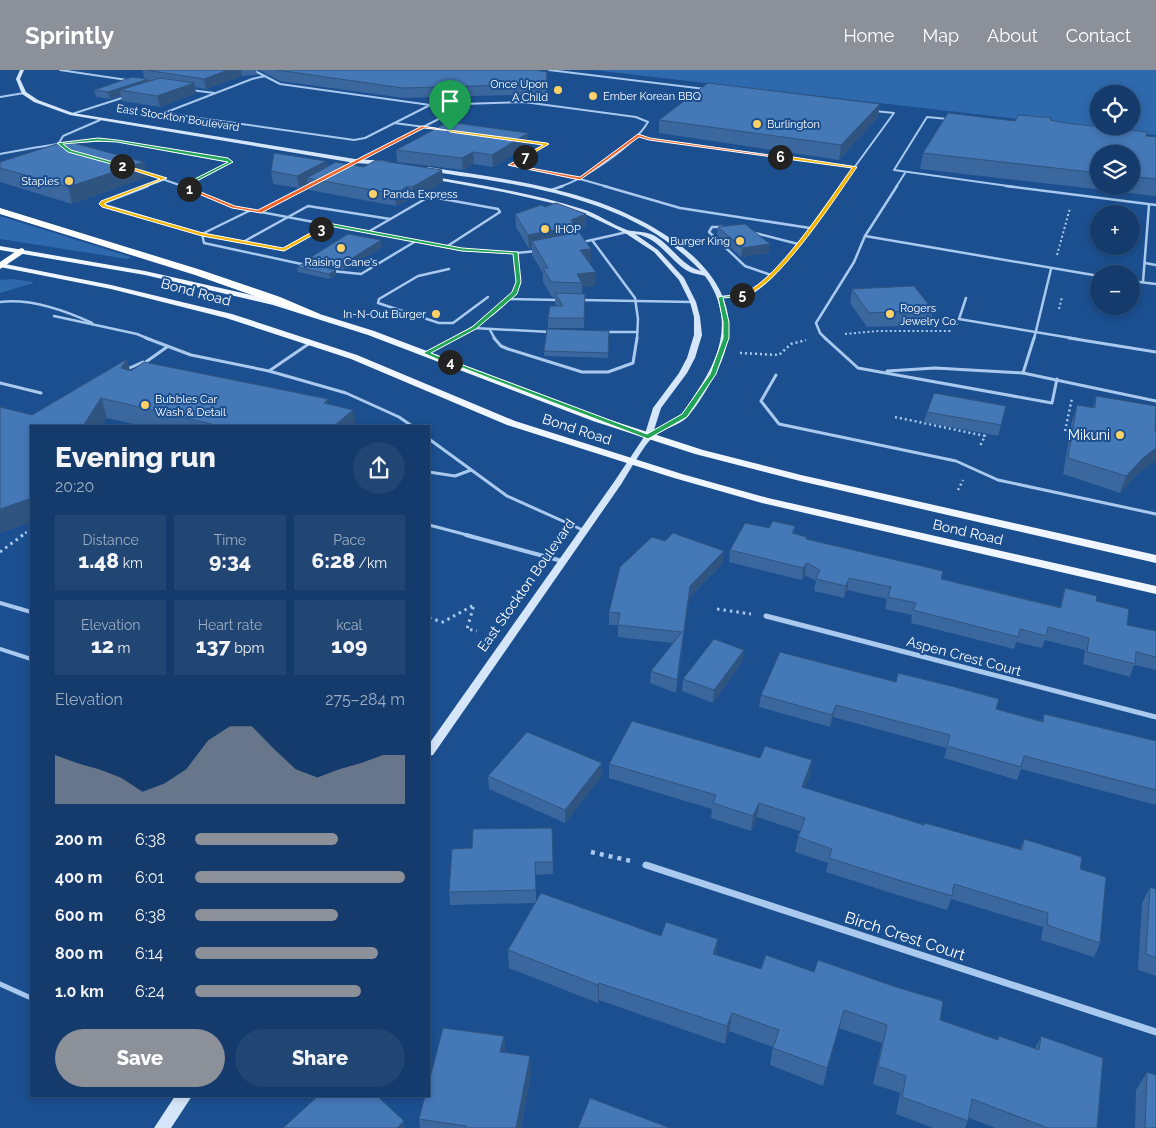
<!DOCTYPE html>
<meta charset="utf-8">
<style>
:root{--surface:#143b6b;--page:#214673;--text:#f1f3f6;--muted:#9dadc1;--line:#33557e;--accent:#8c9099}
body{margin:0;font-family:Raleway,sans-serif;background:var(--page);color:var(--text);height:100vh;display:flex;flex-direction:column;font-size:19px;white-space:nowrap}
*{box-sizing:border-box;margin:0}
p{font-size:16px;color:var(--muted)}
.icon{flex:none;width:28px;height:28px;fill:none;stroke:currentColor;stroke-width:2;stroke-linecap:round;stroke-linejoin:round}
.map{position:relative;flex:1;overflow:hidden}
.sheet{position:absolute;left:30px;top:355px;width:400px;height:672px;display:flex;flex-direction:column;background:var(--surface);border-radius:0px;box-shadow:0 2px 8px #0003,0 0 0 1px var(--line)}
.sheet>*{flex:none}
.tools{position:absolute;left:1090px;top:15px;display:grid;gap:10px}
.tools a{display:grid;place-items:center;width:50px;height:50px;border-radius:50%;background:var(--surface);box-shadow:0 2px 8px #0003,0 0 0 1px var(--line);font-size:25px}
.pin{position:absolute;display:grid;place-items:center;width:42px;height:42px;color:#fff;margin:-51px -21px;border-radius:50% 50% 50% 0;rotate:-45deg;box-shadow:0 0 5px #0007}
.pin .icon{rotate:45deg}
.km{position:absolute;width:25px;height:25px;margin:-12px;border-radius:50%;background:#222;color:#fff;font-size:14px;line-height:25px;text-align:center}
.round{display:grid;place-items:center;flex:none;width:52px;height:52px;border-radius:26px;background:var(--page)}
.summary{display:flex;align-items:center;justify-content:space-between;height:85px;padding:0 25px}
h1{font-size:28px;font-weight:800;line-height:38px}
.figures{display:grid;grid-template-columns:repeat(3,1fr);gap:8px;height:85px;padding:5px 25px}
.figures div{display:grid;align-content:center;border-radius:0px;background:var(--page);text-align:center}
.figures b{font-size:21px;font-weight:800}
.figures small{font-size:14px;font-weight:400}
.figures p{font-size:14px}
.chart{height:140px;padding:10px 25px}
.chart p{display:flex;justify-content:space-between}
.chart svg{width:100%;height:90px;margin-top:5px;fill:var(--accent);opacity:.7}
.button{display:flex;gap:10px;margin-top:auto;padding:10px 25px}
.button a{flex:1;height:58px;border-radius:30px;background:var(--accent);color:#fff;font-size:20px;font-weight:800;line-height:58px;text-align:center}
.button a+a{background:var(--page);color:var(--text)}
ul{padding:0 25px;list-style:none;font-size:16px}
li{display:grid;grid-template-columns:80px 60px 1fr;align-items:center;height:38px}
li i{height:12px;border-radius:6px;background:var(--accent)}
header{display:flex;align-items:center;gap:30px;box-sizing:border-box;height:70px;padding:0 25px;background:var(--accent);color:#fff}
header strong{font-size:24px}
nav{display:flex;gap:28px;margin-inline-start:auto;font-size:18px}
.map>svg:first-child{display:block}
.green{fill:#2e69ad;fill-rule:evenodd}
.lines{fill:none;stroke-linecap:round;stroke-linejoin:round}
.path-far3{stroke:#a9c9ee;stroke-width:2;stroke-dasharray:2 2.5;stroke-linecap:butt}
.path-far2{stroke:#a9c9ee;stroke-width:2.5;stroke-dasharray:2 3;stroke-linecap:butt}
.path-far1{stroke:#a9c9ee;stroke-width:3;stroke-dasharray:2.5 4;stroke-linecap:butt}
.path{stroke:#a9c9ee;stroke-width:4.5;stroke-dasharray:4 5;stroke-linecap:butt}
.lane-far4{stroke:#a9c9ee;stroke-width:2}
.lane-far3{stroke:#a9c9ee;stroke-width:2.5}
.lane-far2{stroke:#a9c9ee;stroke-width:3}
.lane-far1{stroke:#a9c9ee;stroke-width:4}
.lane{stroke:#a9c9ee;stroke-width:5}
.street-far1{stroke:#a9c9ee;stroke-width:5}
.street{stroke:#a9c9ee;stroke-width:7}
.secondary{fill:#d6e6fa;fill-rule:evenodd}
.primary{fill:#f0f6ff;fill-rule:evenodd}
.highway{fill:#fff;fill-rule:evenodd}
.wall{fill:#3a679d;fill-rule:evenodd}
.shaded-wall{fill:#305480}
.building{fill:#4478b7;stroke:#305480}
.split-1{fill:#f0652b;stroke:#fff}
.split-2{fill:#22a559;stroke:#fff}
.split-3{fill:#f5b400;stroke:#fff}
.split-4{fill:#22a559;stroke:#fff}
.split-5{fill:#22a559;stroke:#fff}
.split-6{fill:#f5b400;stroke:#fff}
.split-7{fill:#f0652b;stroke:#fff}
.split-8{fill:#f5b400;stroke:#fff}
.poi-dot{fill:#ffd166;stroke:#1b4f8f;stroke-width:2}
.labels{text-anchor:middle;dominant-baseline:central;stroke-width:4;stroke-linejoin:round;paint-order:stroke}
.far-poi-label{font-size:11px;fill:#fff;stroke:#1b4f8f;text-anchor:start}
.far-street-label{font-size:11px;fill:#fff;stroke:#1b4f8f}
.street-label{font-size:14px;fill:#fff;stroke:#1b4f8f}
.poi-label{font-size:14px;fill:#fff;stroke:#1b4f8f;text-anchor:end}
.near-street-label{font-size:16px;fill:#fff;stroke:#1b4f8f}
</style>
<header>
<strong>Sprintly</strong>
<nav><a>Home</a><a>Map</a><a>About</a><a>Contact</a></nav>
</header>
<div class="map">
<svg width="1156" height="1058" viewBox="0 0 1156 1058">
<rect width="100%" height="100%" fill="#1b4f8f"/>
<g class="green">
<path d="M593,0H1156V65ZM1099,24H1131V56H1099Z"/>
<path d="M0,146L131,187L127,189L0,169Z"/>
<path d="M13,209L33,212V213L0,223V210Z"/>
</g>
<g class="lines">
<g class="path-far3">
<path d="M1057,185L1070,138"/>
<path d="M1059,239L1062,227"/>
<path d="M845,264L878,261H951"/>
</g>
<g class="path-far2">
<path d="M740,283L779,285L791,274L806,270"/>
<path d="M895,347L985,366L980,376"/>
<path d="M1065,361L1072,328"/>
<path d="M958,420L963,410"/>
<path d="M21,466L31,459"/>
</g>
<g class="path-far1">
<path d="M0,482L23,465"/>
<path d="M717,539L751,544"/>
<path d="M429,548L443,552L474,535L467,559L477,561"/>
</g>
<path class="path" d="M591,782L631,791"/>
<g class="lane-far4">
<path d="M60,0L127,10"/>
<path d="M247,0L255,1L280,14L430,35L524,32L636,47L648,52C634,76 585,109 559,117"/>
<path d="M549,0L705,19"/>
<path d="M265,6L252,9L164,43L354,70L365,68L430,35"/>
<path d="M191,20L214,23"/>
<path d="M0,27L24,23"/>
<path d="M72,44L125,27"/>
<path d="M948,49L927,47L894,100L1015,117"/>
<path d="M394,53L440,59"/>
<path d="M638,65L649,69L854,97"/>
<path d="M524,71L547,74L510,95L580,109L608,117"/>
<path d="M63,76L59,73L63,66L100,50"/>
<path d="M0,84C39,77 77,69 117,71L231,92L184,117"/>
<path d="M345,97L466,35"/>
<path d="M142,102L185,117"/>
<path d="M144,117L165,109"/>
<path d="M306,117L312,114"/>
<path d="M840,117L894,43L875,41"/>
<path d="M896,117L905,103"/>
</g>
<g class="lane-far3">
<path d="M148,116L101,134L202,164L284,180L328,155"/>
<path d="M182,116L234,137L462,180L516,183L537,181"/>
<path d="M604,116L680,138L810,158"/>
<path d="M1006,116L1156,135"/>
<path d="M184,117L186,116"/>
<path d="M551,120L563,116"/>
<path d="M251,140L202,164L204,173L306,195"/>
<path d="M259,142L309,116"/>
<path d="M723,157H712L709,162L745,196L771,205"/>
<path d="M368,162L425,129L432,127L498,139L500,142L446,177"/>
<path d="M755,163L798,174"/>
<path d="M865,166L1099,206"/>
<path d="M592,170L635,228L638,249L637,269"/>
<path d="M243,172L308,136L390,149"/>
<path d="M583,172L627,162"/>
<path d="M1145,193L1156,195"/>
<path d="M449,199L418,206L379,229L378,233L439,253H453L488,227"/>
<path d="M332,201L361,204L416,171"/>
<path d="M1131,211L1156,214"/>
<path d="M1143,212L1149,135"/>
<path d="M720,227C729,226 743,227 751,223C780,208 820,144 841,116"/>
<path d="M966,228L959,249L1077,269"/>
<path d="M508,229L559,230"/>
<path d="M581,230L693,232"/>
<path d="M0,232C31,228 64,240 92,253"/>
<path d="M54,246L137,264L149,269"/>
<path d="M474,258L550,262"/>
<path d="M490,260L495,269"/>
<path d="M605,262H637"/>
<path d="M453,269C473,257 510,238 518,214C521,205 517,193 516,183"/>
<path d="M826,269L820,263L816,253L854,192L865,166L897,116"/>
<path d="M1034,269L1051,199"/>
</g>
<g class="lane-far2">
<path d="M146,268L191,285L269,301L346,323L399,347L412,356"/>
<path d="M494,268L501,276L508,279L582,302H608L633,293L637,268"/>
<path d="M825,268L858,298L1052,333L1057,309"/>
<path d="M1069,268L1156,282"/>
<path d="M426,283L455,268"/>
<path d="M143,294L167,277"/>
<path d="M125,300L143,292"/>
<path d="M269,301L310,273"/>
<path d="M887,301L935,298L1023,303L1156,331"/>
<path d="M1023,303L1034,268"/>
<path d="M776,305L761,331L779,354L956,391L998,410L1156,444"/>
<path d="M0,313L41,323"/>
<path d="M429,369L507,426L585,461"/>
<path d="M429,402L455,406L471,400"/>
<path d="M429,455L471,466"/>
</g>
<g class="lane-far1">
<path d="M466,465L562,491"/>
<path d="M0,533L31,542"/>
<path d="M0,579L31,589"/>
</g>
<path class="lane" d="M0,914L31,928"/>
<path class="street-far1" d="M766,546L1156,647"/>
<path class="street" d="M646,795L1156,962"/>
<g class="secondary">
<path d="M20,0H24L20,9L26,22L38,30L73,43L355,89L387,91L390,93L387,95L355,93L70,45L34,32L22,24L16,9Z"/>
<path d="M428,97C485,106 543,113 598,132C662,155 755,209 722,290C717,303 695,342 684,350C674,357 660,360 651,369C643,377 629,402 622,413L433,685L429,686V674L614,412L644,367L653,338L679,303L687,288L694,265V247L690,232L679,210L654,182L625,163L581,142L552,133L503,122L426,108L429,106C481,115 532,123 582,139C598,144 611,154 627,160C635,162 644,161 653,165C671,174 681,196 701,201C648,144 568,123 494,111C472,107 449,105 426,100V98ZM635,164C658,167 668,188 686,200C692,204 699,204 705,206C734,246 722,285 696,323C691,330 687,339 681,345C673,351 663,355 654,360L661,338L687,303L695,288L702,265L700,247L696,232L684,208L658,180Z"/>
<path d="M175,1026H192L171,1058H154Z"/>
</g>
<g class="primary">
<path d="M0,176L145,201L278,231L374,261L601,347L703,380L801,405L1156,485V493L800,411L695,384L593,351L368,265L273,235L145,205L0,180Z"/>
<path d="M0,193L111,215L232,244L357,285L515,351L682,404L768,428L1156,516V524L762,433L674,408L507,355L351,289L226,248L111,219L0,197Z"/>
</g>
<g class="highway">
<path d="M0,138L201,200L280,227L320,244L315,247L311,246L195,205L0,144Z"/>
<path d="M21,178L24,179V183L0,199V192Z"/>
</g>
</g>
<g class="wall">
<path d="M143,0H256L257,5L242,6L206,19L194,17L196,23L160,37L122,31L121,26L110,29L96,27L94,20L144,9Z"/>
<path d="M259,0H535L547,2V24L404,28L280,11Z"/>
<path d="M878,47L839,90L659,63V50Z"/>
<path d="M1050,50L1065,53L1156,67V126L920,99L923,83ZM1099,84H1131V116H1099Z"/>
<path d="M528,75L493,97L474,94L463,100L397,92L396,80Z"/>
<path d="M326,91L327,97H364L442,100L443,112L414,130L409,129L396,136L309,120L308,114L299,118L273,114L271,101Z"/>
<path d="M0,92H144L147,107L72,134L0,112Z"/>
<path d="M515,144L586,157L575,161V163L591,179V192H589L595,216L582,217V224H585L584,258H548V248L557,236L555,233V227H552L543,212V203L532,185V178L529,179L516,157Z"/>
<path d="M718,157L769,183L741,187L717,166Z"/>
<path d="M382,177L344,200L312,193L311,187Z"/>
<path d="M297,197L336,200V205L330,209L298,202Z"/>
<path d="M852,219L933,240L930,255L867,257L850,233Z"/>
<path d="M609,261L608,288L544,286V281Z"/>
<path d="M130,300L329,334L356,356H142L107,348L101,356H31V452L0,463V337L32,345Z"/>
<path d="M1096,326L1155,361L1137,404L1120,423L1063,404L1072,351L1077,335L1093,338Z"/>
<path d="M1006,336L998,366L924,352L927,342Z"/>
<path d="M795,456L794,464L807,469L942,509L1060,537L1065,518L1096,531L1127,555L1156,561V600L1134,595L1130,607L1083,594L1085,580L1045,570L1042,578L1016,572L1014,579L911,553L912,545L885,539L887,529L847,520L844,528L814,521L816,511L805,505L802,510L729,492L730,480L769,458Z"/>
<path d="M723,493L689,528L676,623L650,613L651,601L673,573L618,567V555H609V542Z"/>
<path d="M744,580L742,592L713,633L682,621L683,609Z"/>
<path d="M761,625L996,639L1042,651L1044,644L1156,671V735L1021,699L1017,710L944,688L947,678L833,647L830,657L759,637Z"/>
<path d="M760,688L812,690L810,705L805,718L924,755L1020,779L1024,769L1080,799L1100,873L1094,887L1041,870L1043,857L951,829L947,840L891,823L826,802L828,793L795,782L798,767L800,761L757,747L751,761L711,748L712,739L609,708V694Z"/>
<path d="M488,706H602L565,753L489,719Z"/>
<path d="M552,758L553,804L536,805V832L661,866L718,869L716,885L761,899L940,950L998,970L999,966L1035,979L1041,966L1097,1058H995L969,1048L965,1058H933L896,1044L900,1023L873,1014L882,973L839,958L823,1016L770,995L773,977L729,961L725,974L599,930L598,933L509,898L508,880L535,833L450,835L449,822L472,778Z"/>
<path d="M1150,817L1156,819V906L1138,900L1142,833Z"/>
<path d="M504,966L505,982L530,986L531,1004L521,1058H420L419,1049Z"/>
<path d="M1147,1002L1156,1058H1135L1136,1020Z"/>
</g>
<g class="shaded-wall">
<path d="M228,0H241L242,6L206,19L204,9Z"/>
<path d="M148,9L150,16L120,20L121,26L110,29L108,22Z"/>
<path d="M194,13L196,23L160,37L157,26Z"/>
<path d="M880,34L878,47L839,90L841,75Z"/>
<path d="M528,63V75L493,97L492,85Z"/>
<path d="M473,82L474,94L463,100L462,88Z"/>
<path d="M326,91L328,103L307,108L308,114L299,118L297,106Z"/>
<path d="M144,92L147,107L72,134L68,117Z"/>
<path d="M442,100L443,112L414,130L412,117Z"/>
<path d="M408,116L409,129L396,136L395,124Z"/>
<path d="M586,144V157L575,161V170L532,171V178L529,179L528,165Z"/>
<path d="M381,170L382,177L344,200L343,194Z"/>
<path d="M770,174L769,183L741,187L742,178Z"/>
<path d="M591,179V192L580,193V180Z"/>
<path d="M336,200V205L330,209L329,204Z"/>
<path d="M596,202L595,216L582,217V213L577,204Z"/>
<path d="M127,289L132,308L121,298Z"/>
<path d="M101,328L107,348L101,356H83Z"/>
<path d="M328,329L331,349L324,333Z"/>
<path d="M353,340L356,356H334Z"/>
<path d="M1156,378V391L1137,404L1120,423L1126,406L1143,388Z"/>
<path d="M31,427V452L0,463V439Z"/>
<path d="M724,481L723,493L689,528L676,623L677,610L690,516Z"/>
<path d="M807,493L805,505L802,510L803,498Z"/>
<path d="M849,508L847,520L844,528L846,516Z"/>
<path d="M744,580L742,592L713,633L714,620Z"/>
<path d="M836,635L833,647L830,657L832,645Z"/>
<path d="M812,690L810,705L800,731L802,717Z"/>
<path d="M602,693V706L565,753V740Z"/>
<path d="M759,733L757,747L751,761L753,746Z"/>
<path d="M718,869L716,887L713,884Z"/>
<path d="M599,913V930L598,933V915Z"/>
<path d="M844,940L839,958L823,1016L827,998Z"/>
<path d="M732,943L729,961L725,974L727,956Z"/>
<path d="M504,966L505,984L500,982Z"/>
<path d="M530,986L531,1004L521,1058H516Z"/>
<path d="M404,1051L405,1058H397Z"/>
</g>
<g class="building">
<path d="M146,0H228L204,9Z"/>
<path d="M277,0H535L547,2L546,14L403,18Z"/>
<path d="M132,7L148,9L108,22L94,20Z"/>
<path d="M160,8L194,13L157,26L120,20Z"/>
<path d="M708,13L880,34L841,75L659,50Z"/>
<path d="M948,43L1015,51L1019,45L1051,48L1050,50L1065,53L1147,62L1146,66L1156,67V109L1131,106V84H1099V103L923,83Z"/>
<path d="M448,52L528,63L492,85L473,82L462,88L396,80Z"/>
<path d="M66,71L144,92L68,117L0,98V92Z"/>
<path d="M274,83L326,91L297,106L271,101Z"/>
<path d="M376,90L442,100L412,117L408,116L395,124L307,108L336,92L364,97Z"/>
<path d="M556,133L586,144L571,150L575,156L528,165L515,144L541,135L545,137Z"/>
<path d="M745,154L770,174L742,178L718,157Z"/>
<path d="M579,162L591,179L580,180L596,202L577,204L582,213L551,212L543,198H548L532,171Z"/>
<path d="M348,164L381,170L343,194L311,187Z"/>
<path d="M304,193L336,200L329,204L297,197Z"/>
<path d="M914,216L933,240L869,243L852,219Z"/>
<path d="M555,223L585,224L584,248H548L550,236H563Z"/>
<path d="M547,259L609,261L608,283L544,281Z"/>
<path d="M127,289L121,298L131,301L144,292L328,329L324,333L353,340L334,356H335H220L101,328L83,356H31V427L29,429L0,439V337L32,345Z"/>
<path d="M934,323L1006,336L1001,355L927,342Z"/>
<path d="M1096,326L1156,336L1155,361L1156,362V378L1143,388L1126,406L1068,388L1077,335L1095,338Z"/>
<path d="M773,451L795,456L792,463L807,467L806,469L943,501L941,509L1061,538L1065,518L1097,526L1096,531L1129,539L1127,555L1156,561V587L1136,582L1135,594L1087,582L1089,568L1048,557L1046,566L1020,559L1018,567L913,540L916,533L888,527L891,517L849,508L846,516L816,509L820,500L807,493L803,498L730,480L745,453L769,458Z"/>
<path d="M673,463L724,481L690,516L677,610L651,601L682,562L618,555L620,543L609,542L620,497L652,467L665,471Z"/>
<path d="M714,569L744,580L714,620L683,609Z"/>
<path d="M780,582L896,612L898,603L955,617L999,629L996,639L1043,652L1044,644L1156,671V720L1024,686L1021,697L947,676L950,665L836,635L832,645L761,625Z"/>
<path d="M632,651L760,688L765,676L812,690L802,717L924,755L925,753L1022,780L1024,769L1082,787L1080,799L1106,807L1100,873L1047,855L1048,843L954,814L952,826L895,809L829,788L832,779L798,767L805,748L759,733L753,746L713,733L716,725L609,694Z"/>
<path d="M527,662L602,693L565,740L488,706Z"/>
<path d="M552,758L553,792H535L536,820L449,822L452,779L472,778L473,759Z"/>
<path d="M1150,817L1156,819V888L1146,884Z"/>
<path d="M541,823L661,866L666,852L718,869L713,884L761,899L766,885L814,902L818,890L896,917L943,931L940,950L998,970L999,966L1039,980L1041,966L1103,988L1097,1058H1048L972,1029L968,1051L902,1027L906,1006L878,996L887,955L844,940L827,998L773,978L779,960L732,943L727,956L599,913L598,915L508,880Z"/>
<path d="M443,958L504,966L500,982L530,986L516,1058H466V1056L419,1049L425,1026H429V1012Z"/>
<path d="M1147,1002L1156,1005V1058H1145Z"/>
<path d="M318,1026H377L404,1051L397,1058H283Z"/>
<path d="M590,1028L670,1058H578Z"/>
</g>
<path class="split-1" d="M422,56L452,61L424,58L261,143L232,138L187,119L191,118L235,136L258,140Z"/>
<path class="split-2" d="M98,68L117,70L228,88L233,92L187,116L192,119L189,120L181,116L228,92L117,72L98,71L63,74L71,80L124,95L122,97L68,82L57,73Z"/>
<path class="split-3" d="M124,95L167,108L105,133V135L203,163L283,178L319,158L324,159L284,181L202,166L102,137L99,134L101,131L160,109L120,96Z"/>
<path class="split-4" d="M328,153L462,178L518,182L521,212L517,224L476,259L431,283L453,292L448,294L423,283L472,257L512,222L516,212L513,184L462,181L329,156L321,160L319,159Z"/>
<path class="split-5" d="M742,224L744,226L723,228L729,252V268L716,304L687,347L648,369L447,292L452,291L647,364L682,344L710,304L723,268V252L718,227Z"/>
<path class="split-6" d="M780,85L857,97C838,124 772,227 740,226V224C774,216 830,128 852,98L779,88Z"/>
<path class="split-7" d="M638,64L650,68L783,87L780,88L649,70L639,67L580,110L508,95L525,86L526,88L514,95L580,107Z"/>
<path class="split-8" d="M449,60L547,73L549,74L525,88L523,86L543,75L450,62Z"/>
<g class="poi-dot">
<circle cx="558" cy="20" r="5"/>
<circle cx="593" cy="26" r="5"/>
<circle cx="757" cy="54" r="5"/>
<circle cx="69" cy="111" r="5"/>
<circle cx="373" cy="124" r="5"/>
<circle cx="545" cy="159" r="5"/>
<circle cx="740" cy="171" r="5"/>
<circle cx="341" cy="178" r="5"/>
<circle cx="436" cy="244" r="5"/>
<circle cx="890" cy="244" r="5"/>
<circle cx="145" cy="335" r="5"/>
<circle cx="1120" cy="365" r="5"/>
</g>
<g class="labels">
<g class="far-poi-label">
<text x="548" y="14" text-anchor="end">Once Upon<tspan x="548" dy="13">A Child</tspan></text>
<text x="603" y="26">Ember Korean BBQ</text>
<text x="767" y="54">Burlington</text>
<text x="59" y="111" text-anchor="end">Staples</text>
<text x="383" y="124">Panda Express</text>
<text x="555" y="159">IHOP</text>
<text x="730" y="171" text-anchor="end">Burger King</text>
<text x="341" y="192" text-anchor="middle">Raising Cane's</text>
<text x="900" y="238">Rogers<tspan x="900" dy="13">Jewelry Co.</tspan></text>
<text x="426" y="244" text-anchor="end">In-N-Out Burger</text>
<text x="155" y="329">Bubbles Car<tspan x="155" dy="13">Wash &amp; Detail</tspan></text>
</g>
<g class="far-street-label">
<text transform="translate(178 48) rotate(9)">East Stockton Boulevard</text>
</g>
<g class="street-label">
<text transform="translate(196 222) rotate(15)">Bond Road</text>
<text transform="translate(577 359) rotate(18)">Bond Road</text>
<text transform="translate(968 462) rotate(13)">Bond Road</text>
<text transform="translate(526 515) rotate(-55)">East Stockton Boulevard</text>
<text transform="translate(964 586) rotate(15)">Aspen Crest Court</text>
</g>
<g class="poi-label">
<text x="1110" y="365">Mikuni</text>
</g>
<g class="near-street-label">
<text transform="translate(905 866) rotate(18)">Birch Crest Court</text>
</g>
</g>
</svg>
<div class="tools">
<a><svg class="icon" aria-label="locate" viewBox="0 0 24 24"><circle cx="12" cy="12" r="6"/><path d="M12 2v4M12 18v4M2 12h4M18 12h4"/></svg></a>
<a><svg class="icon" aria-label="layers" viewBox="0 0 24 24"><path d="M12 4l9 5-9 5-9-5zM3 14l9 5 9-5"/></svg></a>
<a>+</a>
<a>−</a>
</div>
<div class="pin" style="left:450px;top:61px;background:#1e9e55"><svg class="icon" aria-label="arrive" viewBox="0 0 24 24"><path d="M6 21V4h12l-3 4 3 4H6"/></svg></div>
<b class="km" style="left:189px;top:119px">1</b>
<b class="km" style="left:122px;top:96px">2</b>
<b class="km" style="left:321px;top:159px">3</b>
<b class="km" style="left:450px;top:292px">4</b>
<b class="km" style="left:742px;top:225px">5</b>
<b class="km" style="left:780px;top:87px">6</b>
<b class="km" style="left:525px;top:87px">7</b>
<section class="sheet">
<div class="summary"><div><h1>Evening run</h1><p>20:20</p></div><a class="round"><svg class="icon" aria-label="share" viewBox="0 0 24 24"><path d="M12 15V3M7 8l5-5 5 5M5 13v7h14v-7"/></svg></a></div>
<div class="figures">
<div><p>Distance</p><b>1.48<small> km</small></b></div>
<div><p>Time</p><b>9:34</b></div>
<div><p>Pace</p><b>6:28<small> /km</small></b></div>
</div>
<div class="figures">
<div><p>Elevation</p><b>12<small> m</small></b></div>
<div><p>Heart rate</p><b>137<small> bpm</small></b></div>
<div><p>kcal</p><b>109</b></div>
</div>
<div class="chart"><p><span>Elevation</span>275–284 m</p>
<svg viewBox="0 0 160 44" preserveAspectRatio="none"><path d="M0 44V20L10 24L20 27L30 31L40 38L50 34L60 27L70 13L80 6L90 6L100 17L110 27L120 31L130 27L140 24L150 20L160 20V44z"/></svg>
</div>
<ul>
<li><b>200 m</b>6:38<i style="width:68%"></i></li>
<li><b>400 m</b>6:01<i style="width:100%"></i></li>
<li><b>600 m</b>6:38<i style="width:68%"></i></li>
<li><b>800 m</b>6:14<i style="width:87%"></i></li>
<li><b>1.0 km</b>6:24<i style="width:79%"></i></li>
</ul>
<div class="button"><a>Save</a><a>Share</a></div>
</section>
</div>
